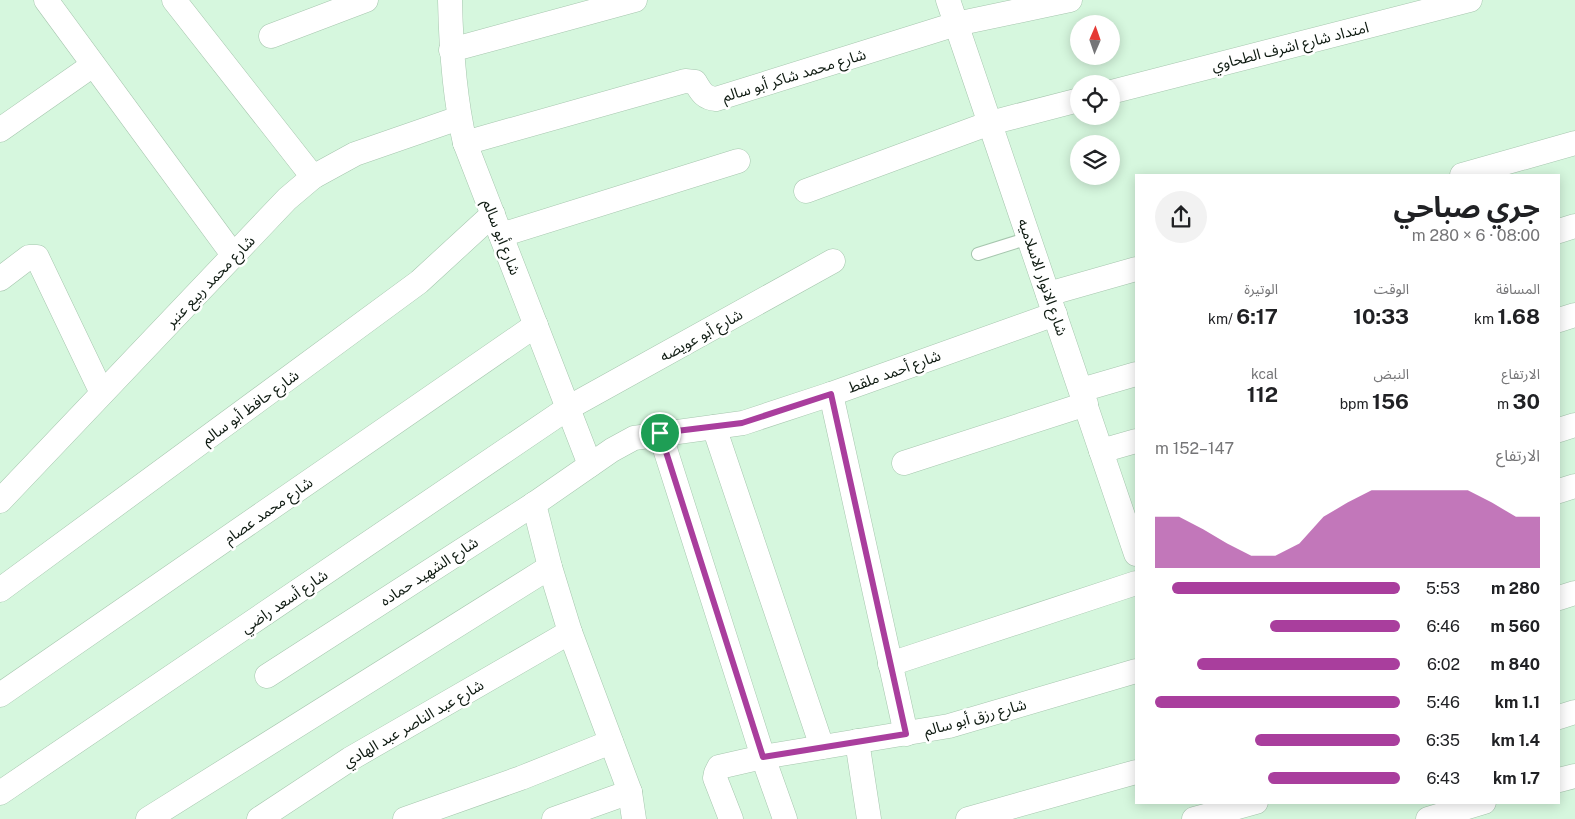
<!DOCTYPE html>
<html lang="ar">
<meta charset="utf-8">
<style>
:root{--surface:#fff;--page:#f2f2f2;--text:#202124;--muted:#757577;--accent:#a93e9d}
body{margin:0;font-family:"Public Sans","Noto Sans Arabic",sans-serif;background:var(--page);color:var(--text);direction:rtl;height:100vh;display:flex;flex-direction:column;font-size:19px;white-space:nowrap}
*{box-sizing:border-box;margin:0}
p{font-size:16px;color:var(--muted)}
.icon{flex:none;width:28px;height:28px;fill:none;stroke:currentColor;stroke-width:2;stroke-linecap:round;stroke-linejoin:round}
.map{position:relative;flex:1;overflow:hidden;direction:ltr}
.panel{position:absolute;left:1135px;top:174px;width:425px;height:630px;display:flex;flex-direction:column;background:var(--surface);border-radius:0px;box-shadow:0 2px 12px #0003;direction:rtl}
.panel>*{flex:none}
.needle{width:32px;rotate:2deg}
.buttons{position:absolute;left:1070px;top:15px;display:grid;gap:10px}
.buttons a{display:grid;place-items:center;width:50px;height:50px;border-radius:50%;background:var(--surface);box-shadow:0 2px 12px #0003;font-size:25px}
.pin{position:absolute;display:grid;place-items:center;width:42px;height:42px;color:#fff;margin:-21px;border:2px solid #fff;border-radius:50%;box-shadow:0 1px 5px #0007}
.round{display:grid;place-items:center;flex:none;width:52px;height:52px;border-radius:26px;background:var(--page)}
.overview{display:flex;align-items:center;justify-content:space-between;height:85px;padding:0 20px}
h1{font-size:28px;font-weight:700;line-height:38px}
.metrics{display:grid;grid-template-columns:repeat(3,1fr);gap:8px;height:85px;padding:5px 20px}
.metrics div{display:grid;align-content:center}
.metrics b{font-size:21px;font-weight:700}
.metrics small{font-size:14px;font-weight:400}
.metrics p{font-size:14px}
.chart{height:140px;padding:10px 20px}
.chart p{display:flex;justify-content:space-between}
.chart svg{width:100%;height:90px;margin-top:5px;fill:var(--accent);opacity:.7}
ul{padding:0 20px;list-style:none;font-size:16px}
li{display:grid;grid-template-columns:80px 60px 1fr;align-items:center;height:38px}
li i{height:12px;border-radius:6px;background:var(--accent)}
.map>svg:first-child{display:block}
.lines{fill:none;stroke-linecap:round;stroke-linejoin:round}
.service-casing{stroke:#a6c6ae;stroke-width:14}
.minor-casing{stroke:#a6c6ae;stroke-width:25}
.service{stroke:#fff;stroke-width:12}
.minor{stroke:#fff;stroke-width:24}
.route-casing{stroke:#fff;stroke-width:10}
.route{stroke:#a93e9d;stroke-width:6}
.labels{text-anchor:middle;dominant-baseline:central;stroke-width:5;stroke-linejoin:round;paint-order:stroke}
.street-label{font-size:15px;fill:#0e1a11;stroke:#fff}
</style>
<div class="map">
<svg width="1575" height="819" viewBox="0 0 1575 819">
<rect width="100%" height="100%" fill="#d6f7de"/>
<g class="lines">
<g class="service-casing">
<path id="service" d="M978,254L1029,238"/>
</g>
<g class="minor-casing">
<g id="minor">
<path d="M46,0L234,256"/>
<path d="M174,0L313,177"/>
<path d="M450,0C451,48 454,96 465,143L590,465"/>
<path d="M948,0L1136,554"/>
<path d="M271,36L366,0"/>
<path d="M451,50L635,0"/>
<path d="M1111,92L1470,0"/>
<path d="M0,130L93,65"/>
<path d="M465,143L685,81L695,82C701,92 704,98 716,99L956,24L1070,0"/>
<path d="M1462,175L1575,143"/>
<path d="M806,191L990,123L1079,100"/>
<path d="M1559,231L1575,226"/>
<path d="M501,235L738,161"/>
<path d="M0,279L29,257H37L102,393"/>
<path d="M1048,294L1136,269"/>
<path d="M1559,320L1575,315"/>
<path d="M1081,390L1136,374"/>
<path d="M831,394L906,734"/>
<path d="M714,427L822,747"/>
<path d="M1559,430L1575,425"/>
<path d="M660,433L763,757L785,819"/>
<path d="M1101,451L1136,441"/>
<path d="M904,463L1086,404"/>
<path d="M1559,491L1575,486"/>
<path d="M0,501L287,199L313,177L355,154L459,118"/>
<path d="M534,504L550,567L570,632L630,792L634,819"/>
<path d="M0,590L419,282L493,214"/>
<path d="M1559,598L1575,593"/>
<path d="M890,664L1136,583"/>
<path d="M267,676L534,504L612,450L634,438L743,423L831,394L1055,314"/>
<path d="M0,695L536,325"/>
<path d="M1559,717L1575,712"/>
<path d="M857,741L869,819"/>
<path d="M1559,780L1575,776"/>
<path d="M0,793L568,408L833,261"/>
<path d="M148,819L550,567"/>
<path d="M259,819L350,759L570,632"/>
<path d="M405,819L521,778L611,742"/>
<path d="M554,819L630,792"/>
<path d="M731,819L715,778L716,773L719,767L763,757L949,726L1136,671"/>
<path d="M968,819L1136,772"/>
<path d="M1194,819L1256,802"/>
<path d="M1428,819L1484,802"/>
</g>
</g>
<use href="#service" class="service"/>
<use href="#minor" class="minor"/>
</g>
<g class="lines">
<g class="route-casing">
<path id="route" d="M831,394L906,734L763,757L660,433L742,423Z"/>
</g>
<use href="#route" class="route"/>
</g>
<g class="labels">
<g class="street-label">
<text transform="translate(1290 46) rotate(-14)">امتداد شارع اشرف الطحاوي</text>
<text transform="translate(794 75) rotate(-17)">شارع محمد شاكر أبو سالم</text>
<text transform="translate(502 237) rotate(69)">شارع أبو سالم</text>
<text transform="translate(1043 277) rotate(71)">شارع الانوار الاسلاميه</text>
<text transform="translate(210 281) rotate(-46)">شارع محمد ربيع عنبر</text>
<text transform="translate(701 335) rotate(-29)">شارع أبو عويضه</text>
<text transform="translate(894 371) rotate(-20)">شارع أحمد ملقط</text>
<text transform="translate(250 407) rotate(-36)">شارع حافظ أبو سالم</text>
<text transform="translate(268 510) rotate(-35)">شارع محمد عصام</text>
<text transform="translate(429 571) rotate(-33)">شارع الشهيد حماده</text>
<text transform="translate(284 601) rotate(-34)">شارع أسعد راضي</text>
<text transform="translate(975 717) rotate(-15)">شارع رزق أبو سالم</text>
<text transform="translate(413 723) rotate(-30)">شارع عبد الناصر عبد الهادي</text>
</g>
</g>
</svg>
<div class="buttons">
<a><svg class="needle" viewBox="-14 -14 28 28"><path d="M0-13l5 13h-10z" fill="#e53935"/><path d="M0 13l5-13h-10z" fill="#757577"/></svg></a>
<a><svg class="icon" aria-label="locate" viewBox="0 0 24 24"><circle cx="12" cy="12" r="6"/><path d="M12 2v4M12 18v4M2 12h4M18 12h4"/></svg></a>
<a><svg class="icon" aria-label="layers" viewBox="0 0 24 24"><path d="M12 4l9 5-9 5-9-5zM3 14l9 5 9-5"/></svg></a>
</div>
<div class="pin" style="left:660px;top:433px;background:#1e9e55"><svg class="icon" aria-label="arrive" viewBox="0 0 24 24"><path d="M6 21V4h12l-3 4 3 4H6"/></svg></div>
<section class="panel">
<div class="overview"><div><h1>جري صباحي</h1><p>08:00 · 6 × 280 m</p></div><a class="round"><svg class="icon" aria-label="share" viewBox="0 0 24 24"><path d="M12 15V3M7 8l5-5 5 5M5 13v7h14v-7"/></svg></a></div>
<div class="metrics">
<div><p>المسافة</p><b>1.68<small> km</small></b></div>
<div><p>الوقت</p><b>10:33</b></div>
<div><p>الوتيرة</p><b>6:17<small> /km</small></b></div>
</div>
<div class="metrics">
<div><p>الارتفاع</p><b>30<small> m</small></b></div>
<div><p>النبض</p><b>156<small> bpm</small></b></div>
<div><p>kcal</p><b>112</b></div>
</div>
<div class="chart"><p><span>الارتفاع</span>147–152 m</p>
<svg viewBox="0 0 160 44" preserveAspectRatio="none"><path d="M0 44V19L10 19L20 25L30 32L40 38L50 38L60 32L70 19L80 12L90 6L100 6L110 6L120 6L130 6L140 12L150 19L160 19V44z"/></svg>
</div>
<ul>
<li><b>280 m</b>5:53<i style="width:93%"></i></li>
<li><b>560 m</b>6:46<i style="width:53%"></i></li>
<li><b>840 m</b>6:02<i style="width:83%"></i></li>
<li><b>1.1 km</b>5:46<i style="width:100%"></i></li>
<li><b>1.4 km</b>6:35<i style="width:59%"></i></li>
<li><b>1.7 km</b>6:43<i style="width:54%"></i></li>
</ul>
</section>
</div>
